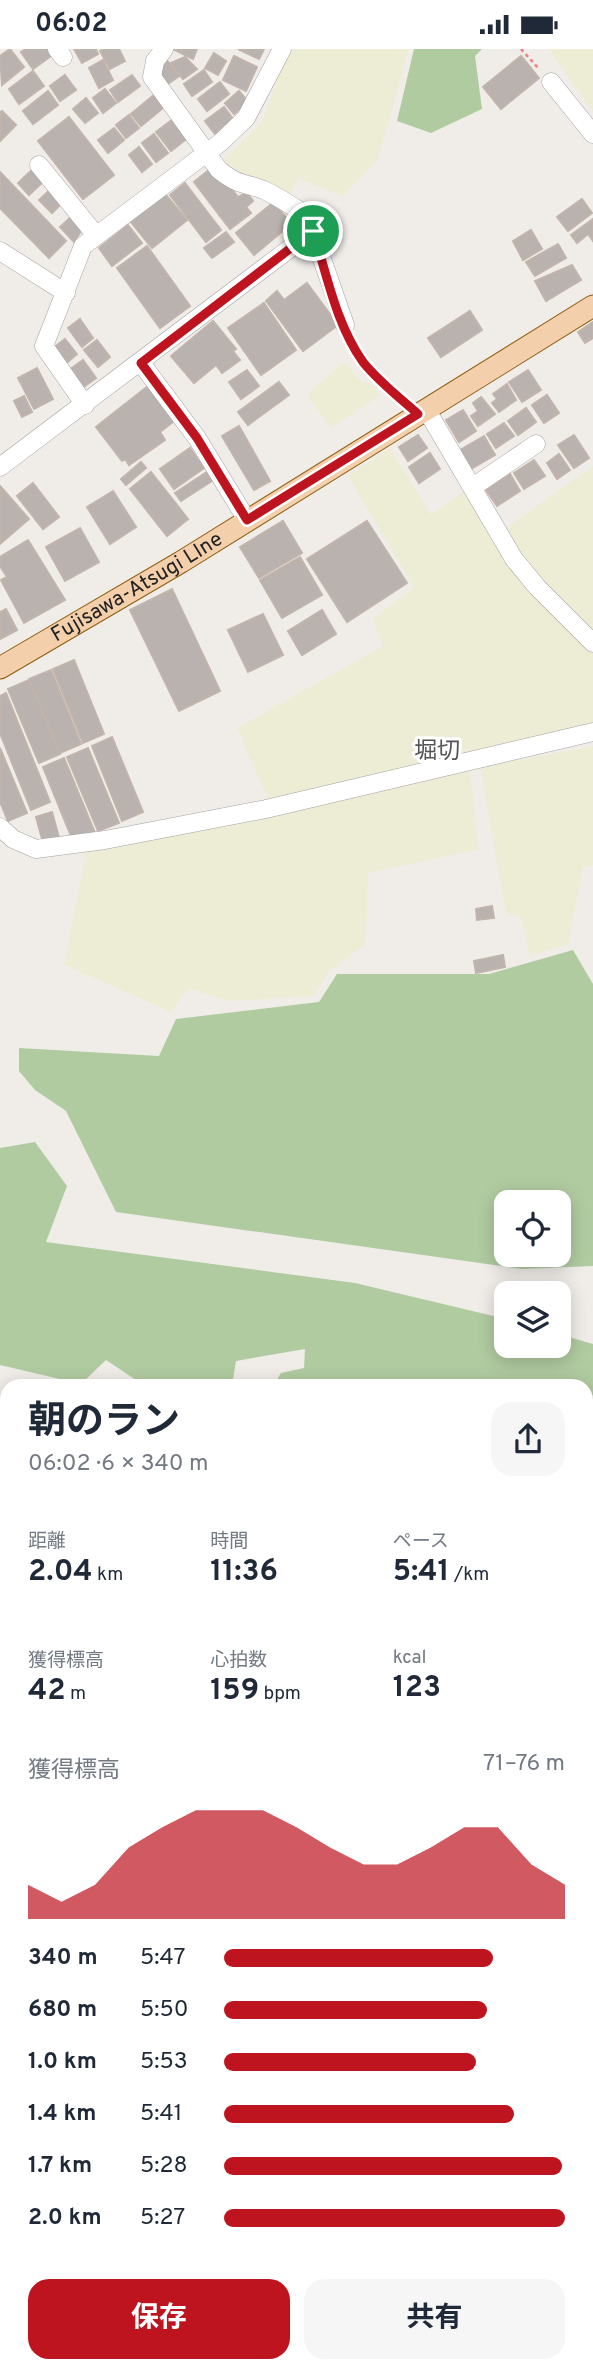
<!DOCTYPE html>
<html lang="ja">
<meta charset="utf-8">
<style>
:root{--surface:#fff;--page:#f6f6f7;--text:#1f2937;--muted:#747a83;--accent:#be141f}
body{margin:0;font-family:Overpass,"Noto Sans JP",sans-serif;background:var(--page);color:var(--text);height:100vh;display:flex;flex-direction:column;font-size:26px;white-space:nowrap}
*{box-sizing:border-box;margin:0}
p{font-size:23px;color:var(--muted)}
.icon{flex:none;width:38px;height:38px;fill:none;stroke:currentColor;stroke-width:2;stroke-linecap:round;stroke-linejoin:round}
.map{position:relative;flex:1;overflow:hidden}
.panel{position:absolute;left:0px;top:1330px;width:593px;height:994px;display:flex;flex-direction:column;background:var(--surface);border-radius:21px 21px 0 0;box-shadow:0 4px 18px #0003}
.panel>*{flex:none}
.controls{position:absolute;left:494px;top:1141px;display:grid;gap:14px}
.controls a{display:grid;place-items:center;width:77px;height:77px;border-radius:14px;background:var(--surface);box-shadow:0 4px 18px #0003;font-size:35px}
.pin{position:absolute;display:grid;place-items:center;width:60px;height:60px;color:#fff;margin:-30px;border:4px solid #fff;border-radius:50%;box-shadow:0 2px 7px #0007}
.round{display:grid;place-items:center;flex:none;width:74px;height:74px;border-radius:21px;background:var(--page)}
.overview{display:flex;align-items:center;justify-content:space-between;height:119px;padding:0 28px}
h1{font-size:38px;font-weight:700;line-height:52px}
.stats{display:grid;grid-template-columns:repeat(3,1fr);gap:10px;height:119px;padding:7px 28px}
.stats div{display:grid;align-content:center}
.stats b{font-size:30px;font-weight:700}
.stats small{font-size:19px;font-weight:400}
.stats p{font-size:19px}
.chart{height:196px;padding:14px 28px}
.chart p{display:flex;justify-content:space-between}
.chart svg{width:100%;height:126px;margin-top:7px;fill:var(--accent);opacity:.7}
.action{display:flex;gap:14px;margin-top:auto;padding:14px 28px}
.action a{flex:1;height:80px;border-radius:21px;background:var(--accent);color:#fff;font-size:28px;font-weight:700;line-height:80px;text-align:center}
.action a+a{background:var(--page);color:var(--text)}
ul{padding:0 28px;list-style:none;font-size:23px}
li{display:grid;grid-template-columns:112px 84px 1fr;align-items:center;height:52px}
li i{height:18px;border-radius:9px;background:var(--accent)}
.status{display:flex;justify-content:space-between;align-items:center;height:49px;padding:0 35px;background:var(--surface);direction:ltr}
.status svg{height:19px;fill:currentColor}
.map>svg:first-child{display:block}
.farmland{fill:#ededd6}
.forest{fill:#b1cba1;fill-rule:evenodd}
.park{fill:#cbf5cc}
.building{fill:#bab2ae;stroke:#c1b4ac;stroke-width:2}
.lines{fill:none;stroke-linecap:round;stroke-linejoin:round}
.minor-casing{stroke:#a2a2a2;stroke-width:19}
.major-casing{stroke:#8f5c0f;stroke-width:23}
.path{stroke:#ed817d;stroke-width:2.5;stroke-dasharray:3.5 3.5;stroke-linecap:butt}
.minor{stroke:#fff;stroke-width:18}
.major{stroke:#f3cfab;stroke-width:21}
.route-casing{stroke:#fff;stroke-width:14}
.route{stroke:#be141f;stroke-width:9}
.labels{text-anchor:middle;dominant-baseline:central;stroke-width:6;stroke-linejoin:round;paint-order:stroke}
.street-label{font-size:21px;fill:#212121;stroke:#fff}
.neighbourhood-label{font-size:23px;fill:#545454;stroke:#fff}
</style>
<div class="status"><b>06:02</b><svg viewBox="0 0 49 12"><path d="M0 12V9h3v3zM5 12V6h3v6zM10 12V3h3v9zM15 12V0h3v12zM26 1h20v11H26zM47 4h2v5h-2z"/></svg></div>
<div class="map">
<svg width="593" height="2324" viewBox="0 0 593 2324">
<rect width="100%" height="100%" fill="#f0ede9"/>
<g class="farmland">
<path d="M288,0H409L378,110L343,147L299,130L289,147L243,128L223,111L262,73Z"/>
<path d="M549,0H593V64Z"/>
<path d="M344,313L362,334L371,333L380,346L331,379L310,351V343Z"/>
<path d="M390,399L431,466L464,442L502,503L593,600V679L269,753L237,679L383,597L373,570L414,538L348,427Z"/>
<path d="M593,417V586L543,538L503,481Z"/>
<path d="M593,697V816L583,819L568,895L530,907L521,868L506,865L480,718Z"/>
<path d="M470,722L479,800L368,824L366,895L329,922L314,947L227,952L188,939L171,963L64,916L86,803Z"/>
<path d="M593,1521V1912L586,1905V1522Z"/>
<path d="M0,1552H7V1750L0,1741V1723L4,1717L0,1711Z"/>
<path d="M7,2168V2266L0,2265V2186Z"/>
<path d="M93,2317H428L423,2324H121Z"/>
</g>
<g class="forest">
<path d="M414,0H482L475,7L482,60L431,84L397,72Z"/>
<path d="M573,901L593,935V1217L522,1220L116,1163L66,1062L35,1041L19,1022V999L159,1007L176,970L319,953L337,925H489ZM558,1153V1206H506V1153Z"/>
<path d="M35,1093L67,1137L46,1193L355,1234L506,1270V1297H558V1285L593,1295V1515L586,1516V1337H273L281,1324L304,1319L305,1300L236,1312L232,1337H145L106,1311L81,1335L0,1316V1099Z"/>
<path d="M586,1910L593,1917V2324H519L520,2317H586Z"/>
</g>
<path class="park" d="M0,1832L7,1873V2140L0,2154Z"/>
<g class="building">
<path d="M10,0L24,18L2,36L0,7Z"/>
<path d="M26,0H52L55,4L33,20L21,3Z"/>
<path d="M74,0H96L98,5L82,14Z"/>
<path d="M104,0H119L125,12L110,20L100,2Z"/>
<path d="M173,0H197L193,10Z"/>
<path d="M238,0H264L259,10Z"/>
<path d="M214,4L226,12L218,26L205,19Z"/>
<path d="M234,7L257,18L246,42L223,31Z"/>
<path d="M521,7L539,29L501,60L483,38Z"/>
<path d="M185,8L197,20L183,30L171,14Z"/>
<path d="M166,10L179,27L165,37L157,18Z"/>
<path d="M103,11L113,31L99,39L89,19Z"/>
<path d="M204,21L212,33L192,47L184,35Z"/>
<path d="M33,22L44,37L19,55L9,40Z"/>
<path d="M65,26L76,41L60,52L50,37Z"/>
<path d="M132,26L140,37L118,53L110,41Z"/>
<path d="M220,33L229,45L207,62L198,50Z"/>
<path d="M105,40L116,54L103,64L93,49Z"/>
<path d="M48,42L58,56L33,75L23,62Z"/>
<path d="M239,42L248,53L234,65L225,54Z"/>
<path d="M154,46L164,58L141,77L131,65Z"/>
<path d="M86,49L98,64L85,74L73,60Z"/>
<path d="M224,58L234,71L215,85L205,72Z"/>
<path d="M2,62L16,76L0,92V64Z"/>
<path d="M129,66L139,79L126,89L116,76Z"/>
<path d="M69,68L114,126L83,150L38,92Z"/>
<path d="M176,68L190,87L171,102L156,83Z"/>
<path d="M114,79L124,91L108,104L98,91Z"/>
<path d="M154,85L168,104L156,113L142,94Z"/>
<path d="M139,98L152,115L142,123L129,106Z"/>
<path d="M214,117L238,148L247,143L253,152L246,158L251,164L230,180L194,133Z"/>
<path d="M33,120L44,132L29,146L18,134Z"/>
<path d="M0,123L66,192L49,209L0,159Z"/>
<path d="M185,134L221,181L206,193L170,146Z"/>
<path d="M53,138L65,151L52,164L39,151Z"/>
<path d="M160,139L187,171L152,199L126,167Z"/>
<path d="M582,150L592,164L568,182L557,168Z"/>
<path d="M274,153L291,175L254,206L236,184Z"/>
<path d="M72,167L83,179L74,193L60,178Z"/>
<path d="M593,170V192L588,185L577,194L571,186Z"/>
<path d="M128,176L142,194L112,217L99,199Z"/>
<path d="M531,181L542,200L523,211L513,192Z"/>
<path d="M226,183L234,193L212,209L204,199Z"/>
<path d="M558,195L566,209L535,227L526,213Z"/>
<path d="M147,197L190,257L160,279L117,219Z"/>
<path d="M572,216L581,231L546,252L535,232Z"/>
<path d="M307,234L338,276L303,302L266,252L277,242L284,251Z"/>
<path d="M264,254L296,301L261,326L228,279Z"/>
<path d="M470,262L482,281L441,308L428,289Z"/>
<path d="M80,270L93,289L82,298L68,279Z"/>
<path d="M213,272L236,300L233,302L240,311L222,324L216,316L194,334L171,307Z"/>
<path d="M593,273V289L585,294L578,283Z"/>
<path d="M65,290L77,305L64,316L52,300Z"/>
<path d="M97,291L110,308L98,318L84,301Z"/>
<path d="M83,311L96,329L82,339L69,321Z"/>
<path d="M37,319L53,350L34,360L18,329Z"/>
<path d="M247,321L259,337L241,350L229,333Z"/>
<path d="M528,321L541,341L522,353L509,333Z"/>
<path d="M279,333L289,346L248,376L238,363Z"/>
<path d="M152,334L178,369L160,383L165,391L129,416L125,410L122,412L96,378Z"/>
<path d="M507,335L516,351L499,363L492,354L497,350L493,345Z"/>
<path d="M547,346L559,364L544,374L532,356Z"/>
<path d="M24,347L32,363L22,368L14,352Z"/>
<path d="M481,348L495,365L478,377L471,367L478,362L473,354Z"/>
<path d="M526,359L536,373L518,386L508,372Z"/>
<path d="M463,361L476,382L459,393L446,371Z"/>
<path d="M504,374L514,387L496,399L487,385Z"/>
<path d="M239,377L270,432L254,441L222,387Z"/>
<path d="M418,386L427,399L408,412L399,398Z"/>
<path d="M574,386L589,409L574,419L558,396Z"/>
<path d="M484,387L495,406L471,420L460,401Z"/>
<path d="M190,399L204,419L174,440L160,420Z"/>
<path d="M430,404L440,420L419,434L409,418Z"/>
<path d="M559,405L570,421L557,430L547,414Z"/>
<path d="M534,411L545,427L524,440L514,424Z"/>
<path d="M141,413L146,419L126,436L121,430Z"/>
<path d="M151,423L188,470L167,487L130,440Z"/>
<path d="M207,423L212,432L181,452L175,444Z"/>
<path d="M510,425L520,442L497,457L486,441Z"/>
<path d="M33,434L59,468L43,480L17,447Z"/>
<path d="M0,437L29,470L0,495Z"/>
<path d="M113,442L136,478L110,495L87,458Z"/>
<path d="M283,472L302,504L259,529L240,498Z"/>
<path d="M367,472L407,534L347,573L307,510Z"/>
<path d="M80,479L99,513L65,532L46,498Z"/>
<path d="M28,491L65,551L24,574L1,531L7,528L0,517V508Z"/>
<path d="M300,508L322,546L282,569L260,531Z"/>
<path d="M172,540L220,642L179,662L130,561Z"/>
<path d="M6,560L17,581L0,590V563Z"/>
<path d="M322,561L336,585L302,606L288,582Z"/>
<path d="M263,565L283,606L248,623L228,581Z"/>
<path d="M74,611L104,685L83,694L53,620Z"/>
<path d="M51,621L81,695L60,704L29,630Z"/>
<path d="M29,631L60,705L39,714L8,640Z"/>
<path d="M6,644L50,753L31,761L0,684V647Z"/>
<path d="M112,688L143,763L122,772L92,697Z"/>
<path d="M0,699L27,764L8,772L0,753Z"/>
<path d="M88,699L119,774L98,782L67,708Z"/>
<path d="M64,709L95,784L73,792L43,718Z"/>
<path d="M52,763L60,792L44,797L36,768Z"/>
<path d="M492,857L494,869L477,871L476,860Z"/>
<path d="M503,906L505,918L476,924L474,912Z"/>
</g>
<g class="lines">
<g class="minor-casing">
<g id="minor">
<path d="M57,0L63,8"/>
<path d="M164,0L155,12L152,28L219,121C239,137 243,133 264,141C279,148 294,158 307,167L345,276"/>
<path d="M551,33L593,85"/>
<path d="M39,116L95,185"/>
<path d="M0,202L66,244"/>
<path d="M141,314L197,389L247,471"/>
<path d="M85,356L44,297L83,197L221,93L246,69L282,0"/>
<path d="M426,360L514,510L537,538L593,594"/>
<path d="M0,418L313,182"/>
<path d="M473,438L536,395"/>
<path d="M0,778L13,790L36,800L105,791L266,760L593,683"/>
<path d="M0,1441L7,1448"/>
<path d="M586,1841L593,1836"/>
<path d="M586,2307L593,2308"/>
<path d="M229,2317V2324"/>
<path d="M379,2317L398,2324"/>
<path d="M578,2324L579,2317"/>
</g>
</g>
<g class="major-casing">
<g id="major">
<path id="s1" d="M0,619L181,513L593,257"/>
</g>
</g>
<g class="path">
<path d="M521,0L539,20"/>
<path d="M350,290L364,314L405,354"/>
<path d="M586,1568L593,1571"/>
</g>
<use href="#minor" class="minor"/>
<use href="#major" class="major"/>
</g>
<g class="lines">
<g class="route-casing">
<path id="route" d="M313,182C327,226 336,275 363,313C378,332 400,349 418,365L247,471L197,389L141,314Z"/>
</g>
<use href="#route" class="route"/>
</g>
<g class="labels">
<g class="street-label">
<text stroke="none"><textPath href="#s1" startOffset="159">Fujisawa-Atsugi LIne</textPath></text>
</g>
<g class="neighbourhood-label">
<text x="437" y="703">堀切</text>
</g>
</g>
</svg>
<div class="controls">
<a><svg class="icon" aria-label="locate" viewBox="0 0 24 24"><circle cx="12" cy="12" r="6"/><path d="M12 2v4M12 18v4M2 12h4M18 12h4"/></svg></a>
<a><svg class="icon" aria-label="layers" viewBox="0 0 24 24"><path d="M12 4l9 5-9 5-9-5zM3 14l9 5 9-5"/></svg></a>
</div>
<div class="pin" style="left:313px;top:182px;background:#1e9e55"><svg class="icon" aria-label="arrive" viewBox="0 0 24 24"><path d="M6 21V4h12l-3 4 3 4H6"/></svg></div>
<section class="panel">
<div class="overview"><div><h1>朝のラン</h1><p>06:02 · 6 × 340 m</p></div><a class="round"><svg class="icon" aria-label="share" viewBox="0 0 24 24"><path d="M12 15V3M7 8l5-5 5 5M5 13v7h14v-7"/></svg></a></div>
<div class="stats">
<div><p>距離</p><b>2.04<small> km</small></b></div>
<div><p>時間</p><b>11:36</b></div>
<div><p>ペース</p><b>5:41<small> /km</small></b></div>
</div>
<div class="stats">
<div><p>獲得標高</p><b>42<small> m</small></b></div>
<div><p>心拍数</p><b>159<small> bpm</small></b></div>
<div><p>kcal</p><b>123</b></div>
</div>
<div class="chart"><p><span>獲得標高</span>71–76 m</p>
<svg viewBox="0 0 160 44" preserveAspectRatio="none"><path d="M0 44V32L10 38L20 32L30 19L40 12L50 6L60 6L70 6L80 12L90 19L100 25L110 25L120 19L130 12L140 12L150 25L160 32V44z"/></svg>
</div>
<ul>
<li><b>340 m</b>5:47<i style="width:79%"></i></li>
<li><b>680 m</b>5:50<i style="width:77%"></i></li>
<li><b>1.0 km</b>5:53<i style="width:74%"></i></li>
<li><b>1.4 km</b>5:41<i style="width:85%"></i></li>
<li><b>1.7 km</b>5:28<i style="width:99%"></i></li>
<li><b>2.0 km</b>5:27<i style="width:100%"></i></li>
</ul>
<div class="action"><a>保存</a><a>共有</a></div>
</section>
</div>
